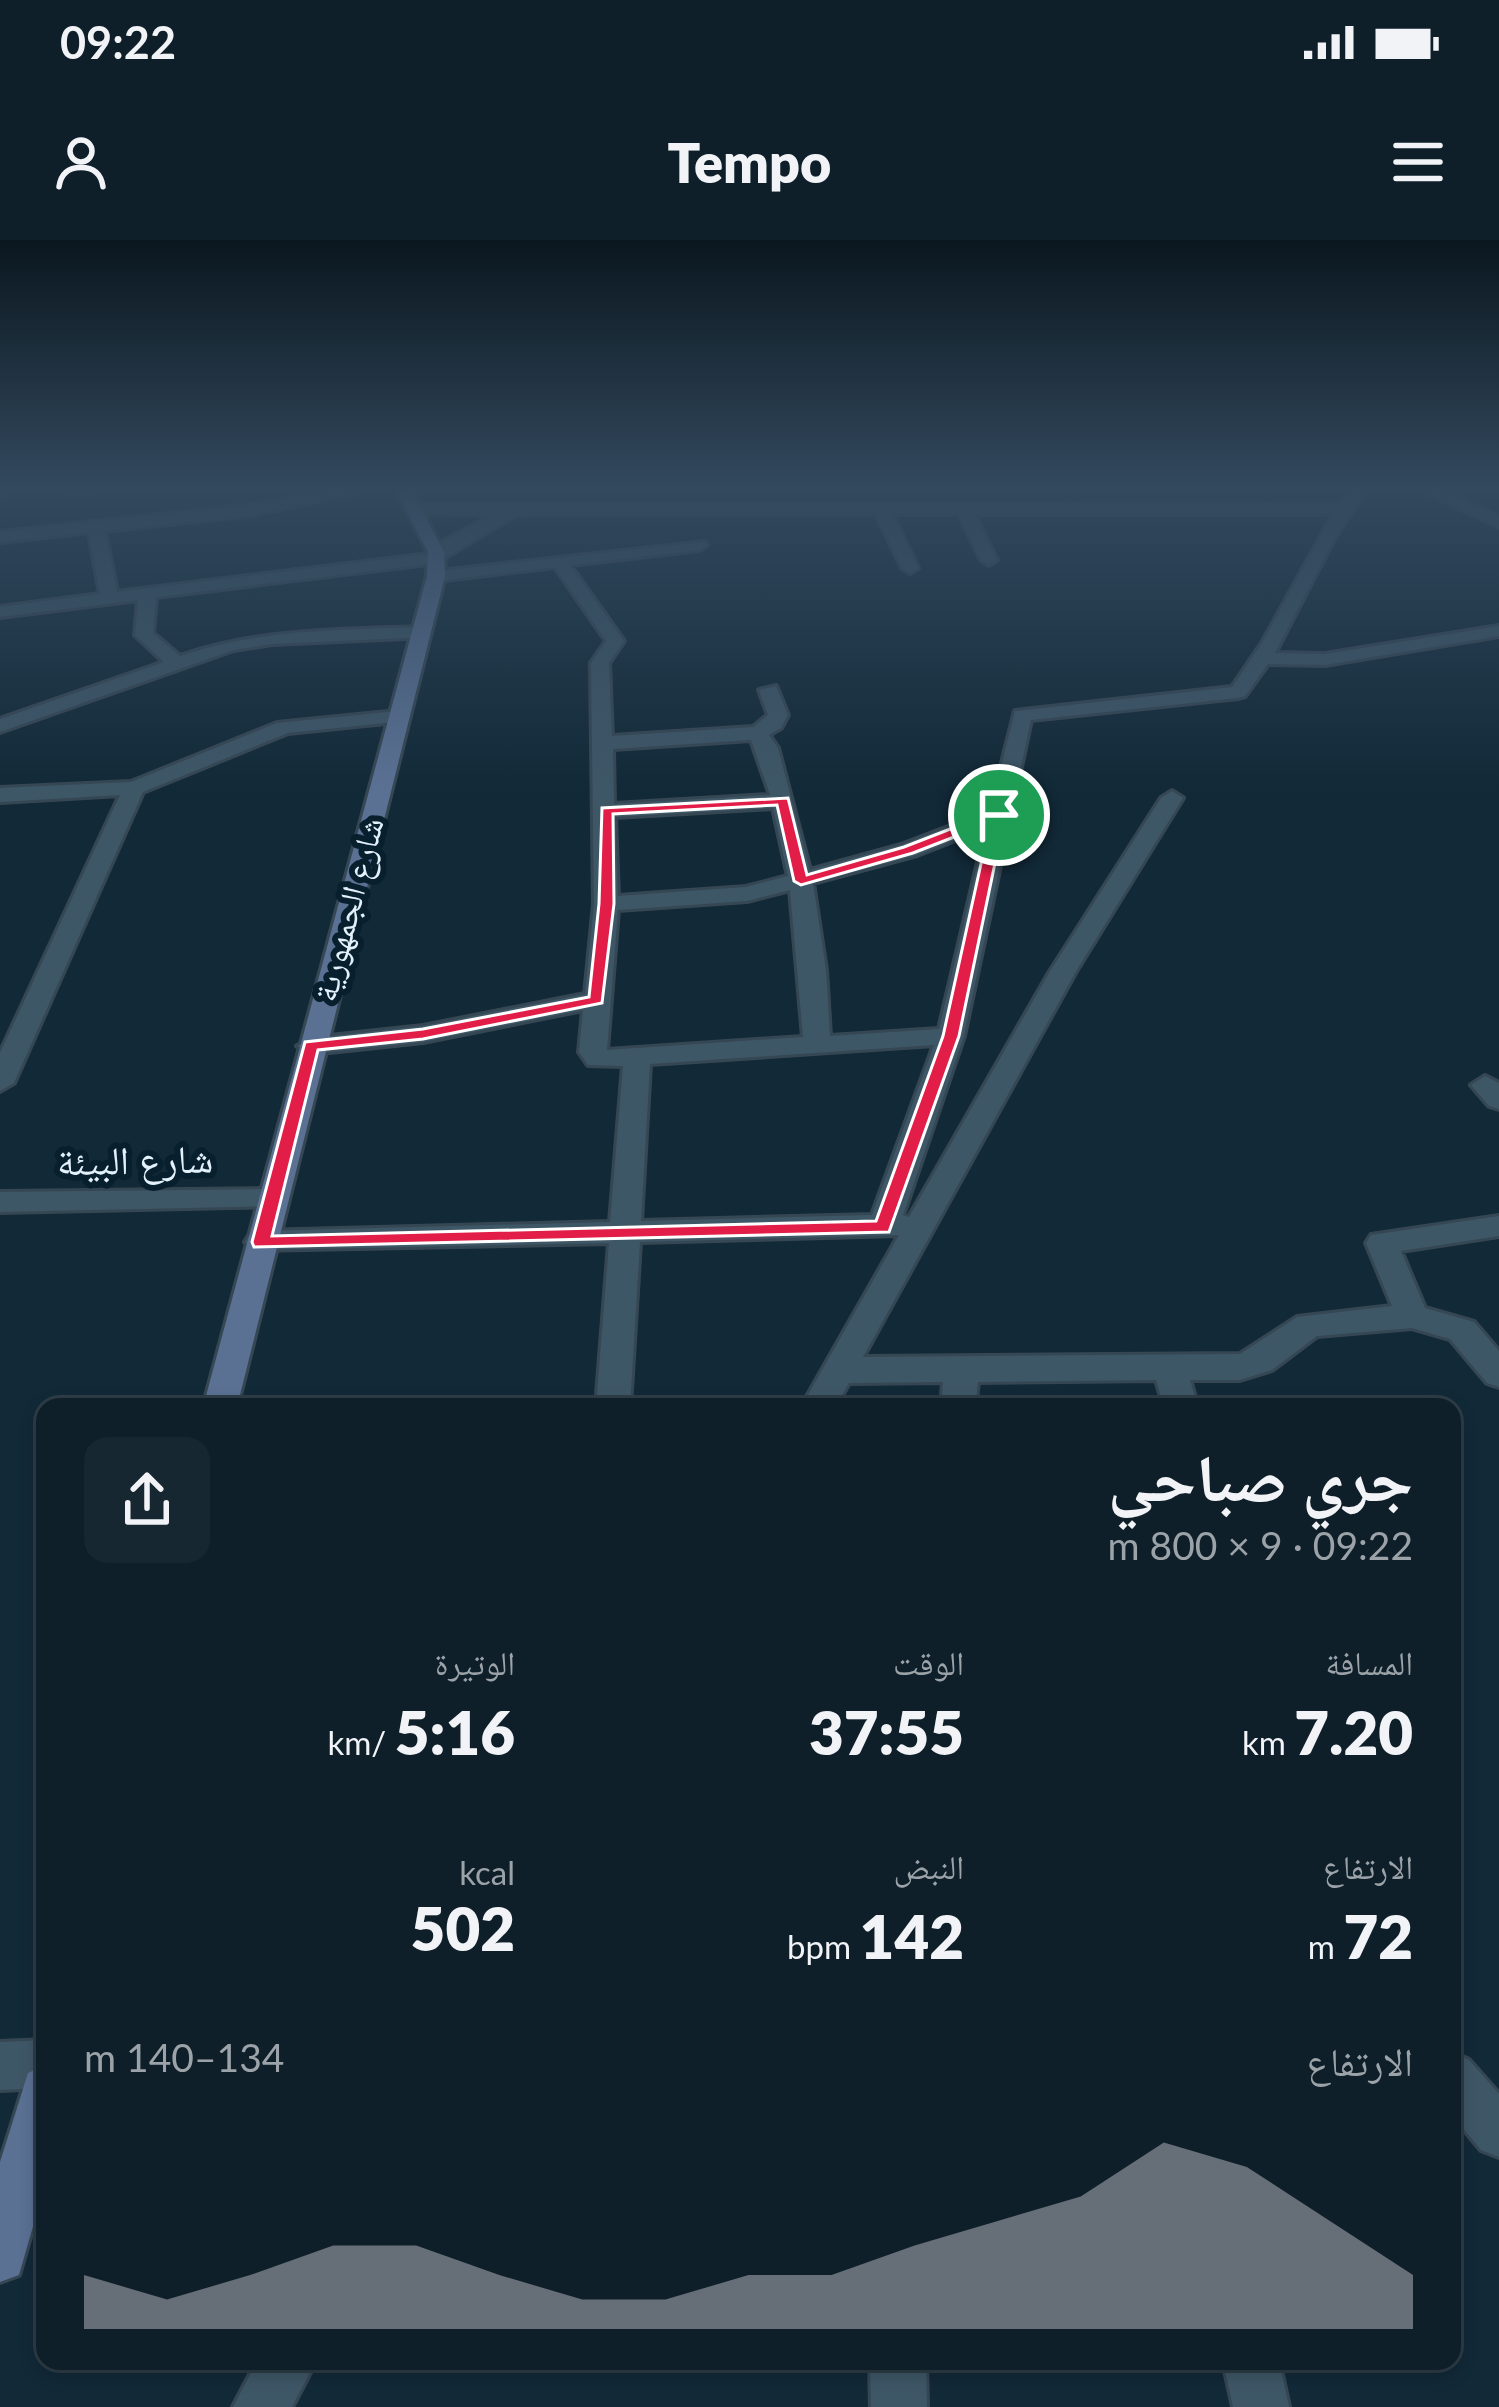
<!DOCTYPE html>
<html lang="ar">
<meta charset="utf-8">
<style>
:root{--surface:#0e1f2a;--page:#172732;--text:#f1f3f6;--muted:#9ba2a8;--line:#2e3d47;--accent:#8c9099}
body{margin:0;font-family:Lato,"Noto Naskh Arabic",sans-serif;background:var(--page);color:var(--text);direction:rtl;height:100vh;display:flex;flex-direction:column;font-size:45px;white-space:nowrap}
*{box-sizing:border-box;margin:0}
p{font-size:39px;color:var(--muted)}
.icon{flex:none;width:66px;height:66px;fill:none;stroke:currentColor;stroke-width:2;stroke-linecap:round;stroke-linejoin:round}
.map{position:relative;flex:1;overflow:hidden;direction:ltr}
.side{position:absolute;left:36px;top:1158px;width:1425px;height:972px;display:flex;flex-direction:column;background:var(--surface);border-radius:24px;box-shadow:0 6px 18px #0003,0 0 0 3px var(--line);direction:rtl}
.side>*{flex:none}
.pin{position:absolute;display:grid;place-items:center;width:102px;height:102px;color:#fff;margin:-51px;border:6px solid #fff;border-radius:50%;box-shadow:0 3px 12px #0007}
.round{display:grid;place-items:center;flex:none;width:126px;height:126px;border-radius:24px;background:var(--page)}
.summary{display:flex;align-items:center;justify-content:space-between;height:204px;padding:0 48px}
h1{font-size:66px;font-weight:800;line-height:90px}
.figures{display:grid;grid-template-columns:repeat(3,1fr);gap:18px;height:204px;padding:12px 48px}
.figures div{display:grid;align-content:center}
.figures b{font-size:60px;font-weight:800}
.figures small{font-size:33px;font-weight:400}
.figures p{font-size:33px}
.chart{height:336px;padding:24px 48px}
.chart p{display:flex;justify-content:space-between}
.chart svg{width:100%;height:216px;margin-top:12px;fill:var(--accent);opacity:.7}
.status{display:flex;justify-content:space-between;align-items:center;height:84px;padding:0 60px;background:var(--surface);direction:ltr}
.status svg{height:33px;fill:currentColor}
header{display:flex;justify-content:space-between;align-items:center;height:156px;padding:0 48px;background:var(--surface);font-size:54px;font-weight:800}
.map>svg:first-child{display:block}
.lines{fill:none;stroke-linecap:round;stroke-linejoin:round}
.minor-casing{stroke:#364754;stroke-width:6}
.tertiary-casing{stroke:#364754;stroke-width:6}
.secondary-casing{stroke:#364754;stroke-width:6}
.minor{fill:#3e5767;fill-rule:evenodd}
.tertiary{fill:#3e5767;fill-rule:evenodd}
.secondary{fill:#5a7194;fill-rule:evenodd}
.route{fill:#e11d48;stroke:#fff;stroke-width:3;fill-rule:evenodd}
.labels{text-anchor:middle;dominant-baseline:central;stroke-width:12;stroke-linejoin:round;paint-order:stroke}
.far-street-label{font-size:33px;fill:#e3f1fb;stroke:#08202e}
.street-label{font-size:39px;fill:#e3f1fb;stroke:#08202e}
</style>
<div class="status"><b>09:22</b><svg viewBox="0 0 49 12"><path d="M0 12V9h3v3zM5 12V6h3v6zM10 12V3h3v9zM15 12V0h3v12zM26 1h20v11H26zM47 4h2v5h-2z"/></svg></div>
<header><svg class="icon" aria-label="menu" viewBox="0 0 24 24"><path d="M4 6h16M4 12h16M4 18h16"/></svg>Tempo<svg class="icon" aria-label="person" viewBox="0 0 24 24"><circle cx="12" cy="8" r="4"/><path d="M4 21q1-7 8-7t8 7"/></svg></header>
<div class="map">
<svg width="1499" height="2167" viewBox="0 0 1499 2167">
<rect width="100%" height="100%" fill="#122938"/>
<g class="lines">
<g class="minor-casing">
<g id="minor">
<path d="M0,247H17L0,256Z"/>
<path d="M50,247H116C101,255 65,255 50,247Z"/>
<path d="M349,247H381L252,275L105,291L117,352L429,314L430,308L493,275L411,273L409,270L417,265L1340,264L1353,247H1369L1335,297L1275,413L1325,414L1499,386V396L1325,425L1268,424L1245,456L1238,458L1031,480L964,796L903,975L909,977L1049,733L1161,558L1172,551L1183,558L1075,733L863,1117L1240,1114L1297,1077L1392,1066L1366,1003L1371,995L1499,976V996L1401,1011L1425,1068L1474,1082L1499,1111V1147L1487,1143L1450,1099L1412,1088L1317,1096L1272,1130L1240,1140H1190L1198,1167H1164L1156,1140L978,1142L975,1167H941L943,1142L849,1143L835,1167H801L899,995L640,1002L630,1167H596L609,1003L250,1010L245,1002L250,994L261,991L610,982L623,826L588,825L579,812L583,770L423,802L311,814L297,806L311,798L423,786L585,754L594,664L591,423L606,401L555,327L436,341L430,340V332L705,302L707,305L699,310L570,325L624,401L609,423L612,496L753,487L768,475L759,450L776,446L788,475L781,488L769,495L778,508L810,630L901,605L990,571L1015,471L1232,447L1262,403L1333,274H974L997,320L989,325L981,320L959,274H892L918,328L910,333L902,328L876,274L516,275L436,323L156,357L153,393L180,416C259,389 338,390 421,387L430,393L427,397L272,404L234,410L0,492V479L164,422L135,395L138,360L0,377V367L100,354L89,292L0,302V292L252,265ZM751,500L770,555L614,564L613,509ZM773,568L788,636L746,647L618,656L615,577ZM986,588L939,789L830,796L826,730L813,643L917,615ZM790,650L803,797L607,810L618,670L747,661ZM934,805L872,975L641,981L650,824Z"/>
<path d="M1414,247H1435L1499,276V287Z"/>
<path d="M398,471L405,473V481L288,493L143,552L14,843L0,851V813L120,555L0,562V548L131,542L277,483Z"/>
<path d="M1485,836L1499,843V869L1489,866L1471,845Z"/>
<path d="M45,1800V1848L0,1850V1802Z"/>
<path d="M1452,1812L1469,1820L1499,1854V1917L1481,1910L1452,1875Z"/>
<path d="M257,2121H316L292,2167H233Z"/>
<path d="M870,2121H926L927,2167H871Z"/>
<path d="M1223,2121H1279L1289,2167H1233Z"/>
</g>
</g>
<g class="tertiary-casing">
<path id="tertiary" d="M271,949L282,952L286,959L282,966L0,972V952Z"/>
</g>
<g class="secondary-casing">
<g id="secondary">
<path d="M394,247H410L444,312L445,336L237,1167H203L427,336L428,312Z"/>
<path d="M45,1825V1945L19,2035L0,2042V1922L28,1833Z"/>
</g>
</g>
<use href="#minor" class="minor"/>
<use href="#tertiary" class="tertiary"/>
<use href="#secondary" class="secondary"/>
</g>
<linearGradient id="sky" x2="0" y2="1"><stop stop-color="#0a171f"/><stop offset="0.45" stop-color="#33495e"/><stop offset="1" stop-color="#33495e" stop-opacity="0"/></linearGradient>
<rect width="1499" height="550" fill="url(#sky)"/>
<path class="route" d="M788,558L807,635L904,607L994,572L1005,575L959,796L889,992L254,1007L252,1002L305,802L423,789L589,757L599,664L602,568ZM777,565L794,641L801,645L913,613L990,583L943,796L876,981L272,996L318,810L423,799L602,763L614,664L613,574Z"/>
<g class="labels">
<g class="far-street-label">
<text transform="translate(347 669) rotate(-75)">شارع الجمهورية</text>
</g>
<g class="street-label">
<text transform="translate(135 919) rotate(-1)">شارع البيئة</text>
</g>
</g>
</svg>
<div class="pin" style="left:999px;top:575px;background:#1e9e55"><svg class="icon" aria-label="arrive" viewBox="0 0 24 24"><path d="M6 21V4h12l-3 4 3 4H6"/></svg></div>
<section class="side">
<div class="summary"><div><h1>جري صباحي</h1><p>09:22 · 9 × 800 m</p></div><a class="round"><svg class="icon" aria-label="share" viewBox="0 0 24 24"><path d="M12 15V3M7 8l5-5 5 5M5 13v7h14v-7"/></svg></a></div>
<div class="figures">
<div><p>المسافة</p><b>7.20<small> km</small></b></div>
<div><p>الوقت</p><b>37:55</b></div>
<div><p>الوتيرة</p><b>5:16<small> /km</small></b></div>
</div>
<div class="figures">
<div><p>الارتفاع</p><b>72<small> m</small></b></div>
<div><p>النبض</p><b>142<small> bpm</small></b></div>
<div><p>kcal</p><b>502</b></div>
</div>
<div class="chart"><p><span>الارتفاع</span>134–140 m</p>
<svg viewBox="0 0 160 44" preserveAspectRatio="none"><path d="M0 44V33L10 38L20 33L30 27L40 27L50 33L60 38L70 38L80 33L90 33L100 27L110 22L120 17L130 6L140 11L150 22L160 33V44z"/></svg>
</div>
</section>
</div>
